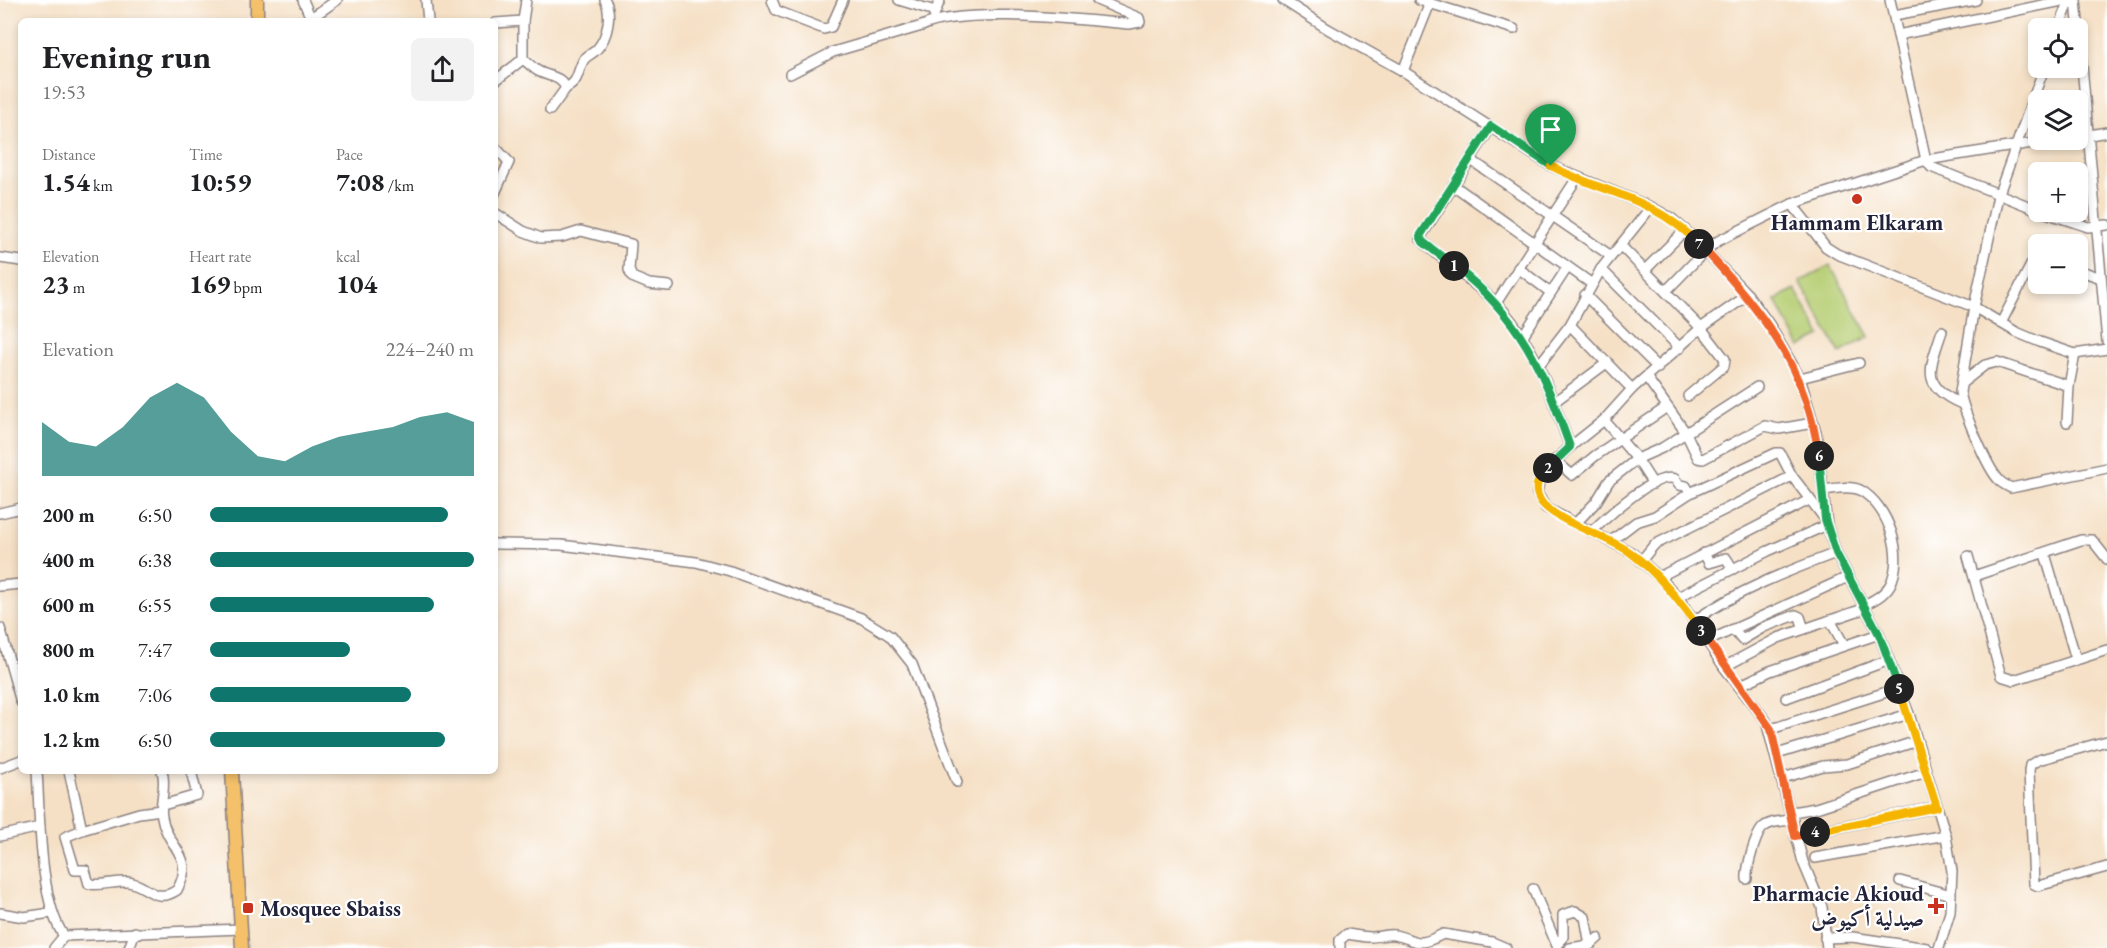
<!DOCTYPE html>
<meta charset="utf-8">
<style>
:root{--surface:#fff;--page:#f2f2f2;--text:#202124;--muted:#757577;--accent:#0f766e}
body{margin:0;font-family:"EB Garamond",Amiri,serif;background:var(--page);color:var(--text);height:100vh;display:flex;flex-direction:column;font-size:22px;white-space:nowrap}
*{box-sizing:border-box;margin:0}
p{font-size:20px;color:var(--muted)}
.icon{flex:none;width:33px;height:33px;fill:none;stroke:currentColor;stroke-width:2;stroke-linecap:round;stroke-linejoin:round}
.map{position:relative;flex:1;overflow:hidden}
.side{position:absolute;left:18px;top:18px;width:480px;height:756px;display:flex;flex-direction:column;background:var(--surface);border-radius:9px;box-shadow:0 3px 9px #0003}
.side>*{flex:none}
.controls{position:absolute;left:2028px;top:18px;display:grid;gap:12px}
.controls a{display:grid;place-items:center;width:60px;height:60px;border-radius:9px;background:var(--surface);box-shadow:0 3px 9px #0003;font-size:30px}
.pin{position:absolute;display:grid;place-items:center;width:51px;height:51px;color:#fff;margin:-62px -26px;border-radius:50% 50% 50% 0;rotate:-45deg;box-shadow:0 0 6px #0007}
.pin .icon{rotate:45deg}
.km{position:absolute;width:30px;height:30px;margin:-15px;border-radius:50%;background:#222;color:#fff;font-size:16px;line-height:30px;text-align:center}
.round{display:grid;place-items:center;flex:none;width:63px;height:63px;border-radius:9px;background:var(--page)}
.head{display:flex;align-items:center;justify-content:space-between;height:102px;padding:0 24px}
h1{font-size:33px;font-weight:700;line-height:45px}
.figures{display:grid;grid-template-columns:repeat(3,1fr);gap:9px;height:102px;padding:6px 24px}
.figures div{display:grid;align-content:center}
.figures b{font-size:26px;font-weight:700}
.figures small{font-size:16px;font-weight:400}
.figures p{font-size:16px}
.chart{height:168px;padding:12px 24px}
.chart p{display:flex;justify-content:space-between}
.chart svg{width:100%;height:108px;margin-top:6px;fill:var(--accent);opacity:.7}
ul{padding:0 24px;list-style:none;font-size:20px}
li{display:grid;grid-template-columns:96px 72px 1fr;align-items:center;height:45px}
li i{height:15px;border-radius:8px;background:var(--accent)}
.map>svg:first-child{display:block}
.green{fill:#b6cd72;stroke:#6c7856;stroke-width:1.5}
.lines{fill:none;stroke-linecap:round;stroke-linejoin:round}
.minor-casing{stroke:#8c8180;stroke-width:12}
.major-casing{stroke:#8c8180;stroke-width:15}
.minor{stroke:#fff;stroke-width:9}
.major{stroke:#f4c16a;stroke-width:12}
.split-1-casing{stroke:#fff;stroke-width:12}
.split-2-casing{stroke:#fff;stroke-width:12}
.split-3-casing{stroke:#fff;stroke-width:12}
.split-4-casing{stroke:#fff;stroke-width:12}
.split-5-casing{stroke:#fff;stroke-width:12}
.split-6-casing{stroke:#fff;stroke-width:12}
.split-7-casing{stroke:#fff;stroke-width:12}
.split-8-casing{stroke:#fff;stroke-width:12}
.split-1{stroke:#22a559;stroke-width:8}
.split-2{stroke:#22a559;stroke-width:8}
.split-3{stroke:#f5b400;stroke-width:8}
.split-4{stroke:#f0652b;stroke-width:8}
.split-5{stroke:#f5b400;stroke-width:8}
.split-6{stroke:#22a559;stroke-width:8}
.split-7{stroke:#f0652b;stroke-width:8}
.split-8{stroke:#f5b400;stroke-width:8}
.poi-dot{fill:#c8321e;stroke:#fff;stroke-width:2}
.labels{text-anchor:middle;dominant-baseline:central;stroke-width:4.5;stroke-linejoin:round;paint-order:stroke}
.poi-label{font-size:22px;font-weight:bold;fill:#22223b;stroke:#fff}
</style>
<div class="map">
<svg width="2107" height="948" viewBox="0 0 2107 948">
<rect width="100%" height="100%" fill="#fff"/>
<filter id="ink" filterUnits="userSpaceOnUse"><feTurbulence type="fractalNoise" baseFrequency=".0167" numOctaves="2"/><feDisplacementMap in="SourceGraphic" scale="12" xChannelSelector="R" yChannelSelector="G"/><feConvolveMatrix kernelMatrix="1 2 1 2 8 2 1 2 1" color-interpolation-filters="sRGB"/></filter>
<filter id="wash" filterUnits="userSpaceOnUse"><feTurbulence type="fractalNoise" baseFrequency=".008" numOctaves="4" result="noise"/><feDisplacementMap in="SourceGraphic" scale="24" xChannelSelector="R" yChannelSelector="G"/><feGaussianBlur stdDeviation="1.35" result="paint"/><feColorMatrix in="noise" values="0 0 0 0 0 0 0 0 0 0 0 0 0 0 0 0 0 1.4 0 .05"/><feComposite in="paint" operator="in"/></filter>
<g filter="url(#wash)">
<rect width="100%" height="100%" fill="#f5e0c5"/>
<g class="green">
<path d="M1830,265L1869,337L1840,353L1800,282Z"/>
<path d="M1795,289L1821,336L1800,347L1775,300Z"/>
</g>
</g>
<g filter="url(#ink)">
<g class="lines">
<g class="minor-casing">
<g id="minor">
<path d="M303,0L312,21"/>
<path d="M426,0L428,21"/>
<path d="M772,0L776,10L780,12L824,29L831,27L843,0"/>
<path d="M899,0L935,11"/>
<path d="M1283,0L1328,29L1403,71L1551,166L1651,207L1671,218L1685,230L1748,295L1769,324L1800,378L1816,432L1827,525L1836,553L1879,634L1909,714L1946,836L1952,871L1950,912L1939,948"/>
<path d="M1419,0L1514,29"/>
<path d="M1890,0L1926,160L1931,167L2038,210"/>
<path d="M2076,0L2107,341"/>
<path d="M934,15L940,0"/>
<path d="M1894,15L1976,0"/>
<path d="M311,18L337,0"/>
<path d="M495,23L523,21"/>
<path d="M2059,28L2070,0"/>
<path d="M1898,35L2067,0"/>
<path d="M523,59C528,63 533,68 538,71C550,78 560,75 566,88L550,110"/>
<path d="M2044,68L1998,196L1974,307L1960,392C1963,410 1987,468 1999,480C2002,484 2008,486 2011,488L2107,468"/>
<path d="M1403,71L1430,3"/>
<path d="M790,74L833,52L922,26C963,6 1081,20 1129,24L1140,22L1139,18L1097,0"/>
<path d="M495,81L523,59V21L526,0"/>
<path d="M566,88C579,82 577,72 583,61C586,55 593,54 597,49C608,37 612,14 605,0"/>
<path d="M1491,127L1420,238C1425,247 1481,288 1494,301C1534,340 1551,395 1570,447"/>
<path d="M2078,137L2107,132"/>
<path d="M495,147L509,162L495,193"/>
<path d="M1471,160L1611,256"/>
<path d="M1453,185L1592,284"/>
<path d="M1792,204L1826,247L1837,254L1974,307L2016,332L2040,342L2075,354L2107,349"/>
<path d="M2043,212L2088,227L2107,225"/>
<path d="M495,213L523,231L541,238L562,237L581,231L631,244L629,270L632,277L649,284L669,286"/>
<path d="M1621,246L1701,328L1725,359L1724,366L1688,396"/>
<path d="M0,258L21,261"/>
<path d="M1518,268L1550,292"/>
<path d="M1601,269L1680,348"/>
<path d="M1645,270L1685,230"/>
<path d="M2078,270L2101,278"/>
<path d="M1666,291L1705,251L1718,241L1792,204L1926,160L2052,140"/>
<path d="M1585,295L1658,368"/>
<path d="M1748,295L1701,328L1632,389L1604,420L1570,447L1540,475L1537,493L1546,508L1631,552L1659,577L1678,597L1724,667L1766,721L1803,862L1822,907L1827,948"/>
<path d="M1496,303L1577,178"/>
<path d="M2001,323L2033,261L2038,258"/>
<path d="M1570,325L1632,389"/>
<path d="M1942,331C1930,368 1919,386 1962,404"/>
<path d="M1522,337L1567,268"/>
<path d="M1539,365L1570,325L1601,269L1651,207"/>
<path d="M1800,378L1859,363"/>
<path d="M1962,383L1985,365L1997,362L2069,386L2075,354"/>
<path d="M1757,387L1686,433L1698,458L1703,459L1765,426L1779,429L1813,423"/>
<path d="M1554,402L1608,362"/>
<path d="M1604,420L1637,459L1653,484"/>
<path d="M2067,422L2069,386"/>
<path d="M1555,460L1572,475L1595,456L1667,407"/>
<path d="M1823,490C1834,489 1849,485 1860,490C1889,506 1905,556 1890,585C1884,595 1874,600 1864,605"/>
<path d="M0,513L21,508"/>
<path d="M1575,524L1596,502L1609,481L1637,459L1662,448L1686,433L1647,378"/>
<path d="M1591,532C1606,518 1655,471 1675,479L1679,485L1686,486L1690,493"/>
<path d="M1611,541L1636,522L1655,516L1690,493L1776,453H1780L1792,476L1825,519"/>
<path d="M495,544L561,545L696,562L730,571L861,618L890,636L912,664L957,782"/>
<path d="M1704,553L1709,563L1726,558L1733,569"/>
<path d="M2045,554L2076,659"/>
<path d="M1968,556L2001,676L2014,680L2107,650"/>
<path d="M1641,561L1654,545L1792,476"/>
<path d="M1974,576L2081,540H2092L2107,559"/>
<path d="M1659,577L1809,500"/>
<path d="M0,586L21,584"/>
<path d="M1678,597L1768,551L1827,525"/>
<path d="M1830,620L1844,645"/>
<path d="M1694,621C1736,591 1788,571 1836,553"/>
<path d="M0,628L21,702"/>
<path d="M1733,629L1742,640L1764,627L1796,615L1800,617L1804,629"/>
<path d="M1708,641L1848,577"/>
<path d="M1724,667L1778,638L1866,608"/>
<path d="M1739,686L1770,671L1879,634"/>
<path d="M1786,698L1889,660"/>
<path d="M1771,729L1899,688"/>
<path d="M2107,741L2038,760L2030,765L2029,771L2034,884L2038,886L2107,867"/>
<path d="M1777,754L1909,714"/>
<path d="M0,768L21,760"/>
<path d="M37,771C40,815 39,901 64,936"/>
<path d="M69,771L82,830L65,837L75,870H85L89,884C102,886 115,881 128,882C147,884 155,905 177,890C197,855 167,849 162,817C159,802 167,787 162,771"/>
<path d="M1783,778L1823,766L1847,764L1917,741"/>
<path d="M163,805L197,795L191,771"/>
<path d="M1792,812L1816,808L1926,772"/>
<path d="M82,830L139,813L161,810"/>
<path d="M0,836L40,827"/>
<path d="M1795,836L1937,807"/>
<path d="M1815,858L1946,835"/>
<path d="M1747,879C1746,869 1756,831 1765,826C1772,821 1784,821 1793,820"/>
<path d="M1900,881L1951,895"/>
<path d="M1533,889L1558,948"/>
<path d="M0,913L24,917L51,913"/>
<path d="M1825,938L1852,937L1927,948"/>
<path d="M1558,944L1563,937V915L1575,911L1585,917L1590,945"/>
<path d="M54,948L64,936L241,929"/>
<path d="M129,948L135,932"/>
<path d="M1340,948V940L1347,934C1355,935 1363,937 1371,937C1378,937 1388,934 1395,935C1420,941 1416,948 1443,934L1492,942L1506,948"/>
<path d="M1570,948L1590,945L1598,938"/>
</g>
</g>
<g class="major-casing">
<g id="major">
<path d="M257,21V0"/>
<path d="M232,771L242,948"/>
</g>
</g>
<use href="#minor" class="minor"/>
<use href="#major" class="major"/>
</g>
</g>
<g class="lines" filter="url(#ink)">
<g class="split-1-casing">
<path id="split-1" d="M1454,266L1423,242L1420,236L1491,126L1551,166"/>
</g>
<g class="split-2-casing">
<path id="split-2" d="M1454,266C1521,317 1543,370 1570,447L1548,468"/>
</g>
<g class="split-3-casing">
<path id="split-3" d="M1548,468C1538,477 1533,488 1540,500C1551,520 1610,537 1631,553C1660,575 1680,602 1701,631"/>
</g>
<g class="split-4-casing">
<path id="split-4" d="M1701,631L1771,729L1795,836L1815,832"/>
</g>
<g class="split-5-casing">
<path id="split-5" d="M1815,832L1937,807L1899,689"/>
</g>
<g class="split-6-casing">
<path id="split-6" d="M1819,456L1825,519L1836,553L1879,634L1899,689"/>
</g>
<g class="split-7-casing">
<path id="split-7" d="M1699,244C1760,308 1806,365 1819,456"/>
</g>
<g class="split-8-casing">
<path id="split-8" d="M1551,166C1607,195 1652,196 1699,244"/>
</g>
<use href="#split-1" class="split-1"/>
<use href="#split-2" class="split-2"/>
<use href="#split-3" class="split-3"/>
<use href="#split-4" class="split-4"/>
<use href="#split-5" class="split-5"/>
<use href="#split-6" class="split-6"/>
<use href="#split-7" class="split-7"/>
<use href="#split-8" class="split-8"/>
</g>
<g class="poi-dot">
<circle cx="1857" cy="199" r="6"/>
<path d="M1933 897h6v6h6v6h-6v6h-6v-6h-6v-6h6z"/>
<rect x="242" y="902" width="12" height="12" rx="3"/>
</g>
<g class="labels">
<g class="poi-label">
<text x="1857" y="222">Hammam Elkaram</text>
<text x="1924" y="893" text-anchor="end">Pharmacie Akioud<tspan x="1924" dy="25">صيدلية أكيوض</tspan></text>
<text x="260" y="908" text-anchor="start">Mosquee Sbaiss</text>
</g>
</g>
</svg>
<div class="controls">
<a><svg class="icon" aria-label="locate" viewBox="0 0 24 24"><circle cx="12" cy="12" r="6"/><path d="M12 2v4M12 18v4M2 12h4M18 12h4"/></svg></a>
<a><svg class="icon" aria-label="layers" viewBox="0 0 24 24"><path d="M12 4l9 5-9 5-9-5zM3 14l9 5 9-5"/></svg></a>
<a>+</a>
<a>−</a>
</div>
<div class="pin" style="left:1551px;top:166px;background:#1e9e55"><svg class="icon" aria-label="arrive" viewBox="0 0 24 24"><path d="M6 21V4h12l-3 4 3 4H6"/></svg></div>
<b class="km" style="left:1454px;top:266px">1</b>
<b class="km" style="left:1548px;top:468px">2</b>
<b class="km" style="left:1701px;top:631px">3</b>
<b class="km" style="left:1815px;top:832px">4</b>
<b class="km" style="left:1899px;top:689px">5</b>
<b class="km" style="left:1819px;top:456px">6</b>
<b class="km" style="left:1699px;top:244px">7</b>
<section class="side">
<div class="head"><div><h1>Evening run</h1><p>19:53</p></div><a class="round"><svg class="icon" aria-label="share" viewBox="0 0 24 24"><path d="M12 15V3M7 8l5-5 5 5M5 13v7h14v-7"/></svg></a></div>
<div class="figures">
<div><p>Distance</p><b>1.54<small> km</small></b></div>
<div><p>Time</p><b>10:59</b></div>
<div><p>Pace</p><b>7:08<small> /km</small></b></div>
</div>
<div class="figures">
<div><p>Elevation</p><b>23<small> m</small></b></div>
<div><p>Heart rate</p><b>169<small> bpm</small></b></div>
<div><p>kcal</p><b>104</b></div>
</div>
<div class="chart"><p><span>Elevation</span>224–240 m</p>
<svg viewBox="0 0 160 44" preserveAspectRatio="none"><path d="M0 44V22L10 30L20 32L30 24L40 12L50 6L60 12L70 26L80 36L90 38L100 32L110 28L120 26L130 24L140 20L150 18L160 22V44z"/></svg>
</div>
<ul>
<li><b>200 m</b>6:50<i style="width:90%"></i></li>
<li><b>400 m</b>6:38<i style="width:100%"></i></li>
<li><b>600 m</b>6:55<i style="width:85%"></i></li>
<li><b>800 m</b>7:47<i style="width:53%"></i></li>
<li><b>1.0 km</b>7:06<i style="width:76%"></i></li>
<li><b>1.2 km</b>6:50<i style="width:89%"></i></li>
</ul>
</section>
</div>
